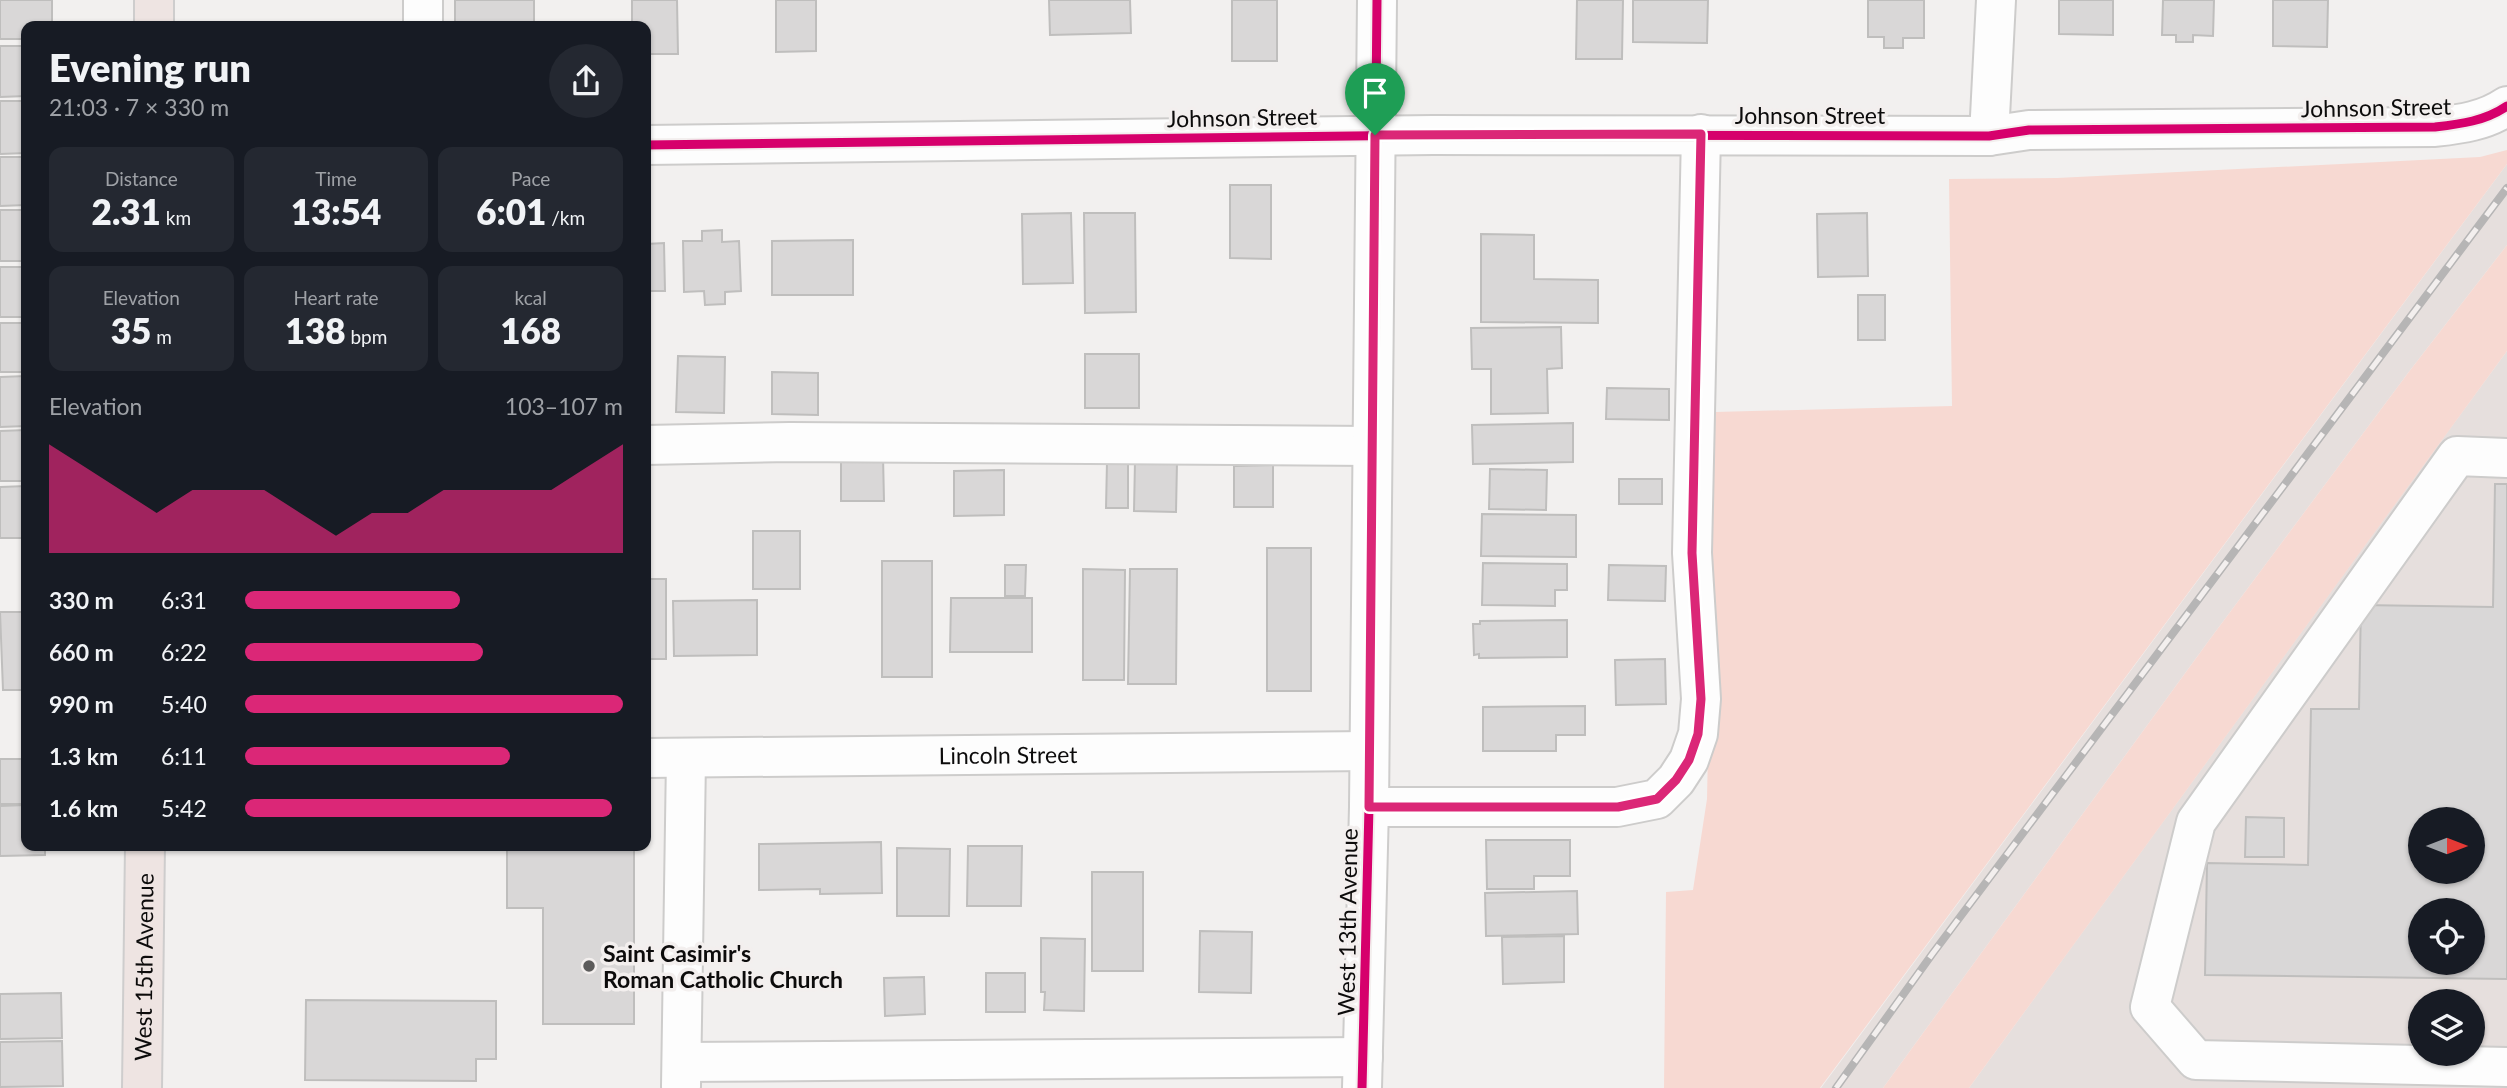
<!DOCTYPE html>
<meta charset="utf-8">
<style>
:root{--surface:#171b24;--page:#242831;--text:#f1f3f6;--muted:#9ea1a6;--accent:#db2777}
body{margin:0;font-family:Lato,sans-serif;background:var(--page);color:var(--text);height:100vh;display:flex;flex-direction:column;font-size:26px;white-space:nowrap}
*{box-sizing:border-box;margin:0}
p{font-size:23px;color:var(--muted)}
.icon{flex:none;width:38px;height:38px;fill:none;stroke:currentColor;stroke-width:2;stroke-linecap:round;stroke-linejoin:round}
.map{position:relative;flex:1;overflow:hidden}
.side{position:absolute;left:21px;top:21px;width:630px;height:830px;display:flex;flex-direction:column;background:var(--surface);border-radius:14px;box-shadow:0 2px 5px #0004}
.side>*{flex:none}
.needle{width:46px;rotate:90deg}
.controls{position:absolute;left:2408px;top:807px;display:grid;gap:14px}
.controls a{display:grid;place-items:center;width:77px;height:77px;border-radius:50%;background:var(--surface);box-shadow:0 2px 5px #0004;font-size:35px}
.pin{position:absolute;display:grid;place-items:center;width:60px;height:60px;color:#fff;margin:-72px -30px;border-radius:50% 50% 50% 0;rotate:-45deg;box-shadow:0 0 7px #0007}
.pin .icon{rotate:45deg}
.round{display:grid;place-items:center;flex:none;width:74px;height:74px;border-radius:37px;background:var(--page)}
.headline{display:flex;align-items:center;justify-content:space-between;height:119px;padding:0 28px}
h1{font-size:38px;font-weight:800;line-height:52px}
.figures{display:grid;grid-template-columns:repeat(3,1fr);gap:10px;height:119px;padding:7px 28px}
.figures div{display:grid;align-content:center;border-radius:14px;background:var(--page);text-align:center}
.figures b{font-size:35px;font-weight:800}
.figures small{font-size:19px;font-weight:400}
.figures p{font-size:19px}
.chart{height:196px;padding:14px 28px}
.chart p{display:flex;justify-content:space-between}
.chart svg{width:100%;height:126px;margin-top:7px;fill:var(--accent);opacity:.7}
ul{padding:0 28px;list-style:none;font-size:23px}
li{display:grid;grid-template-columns:112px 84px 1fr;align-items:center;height:52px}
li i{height:18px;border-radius:9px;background:var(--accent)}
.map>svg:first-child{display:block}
.built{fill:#e6dfdd;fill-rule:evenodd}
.green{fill:#f7d9d2}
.building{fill:#d9d7d7;stroke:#bfbebd;stroke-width:2;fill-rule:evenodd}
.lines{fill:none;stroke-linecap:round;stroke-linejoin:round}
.minor-casing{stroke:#cdcccb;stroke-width:42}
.major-casing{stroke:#cecdcd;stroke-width:42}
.minor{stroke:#fdfdfd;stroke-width:38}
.major{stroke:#eee4e2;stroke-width:38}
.rail-casing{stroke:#b6b5b5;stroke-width:8}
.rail{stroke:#f3efee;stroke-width:5;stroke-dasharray:16;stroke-linecap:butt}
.cycleway-casing{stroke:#f3efee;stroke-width:13}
.cycleway{stroke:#d6006c;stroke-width:9}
.route-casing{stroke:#fff;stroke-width:14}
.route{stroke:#db2777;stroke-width:9}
.poi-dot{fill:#5c5b5b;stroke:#f3efee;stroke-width:2.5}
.labels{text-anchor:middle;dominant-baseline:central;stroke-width:7;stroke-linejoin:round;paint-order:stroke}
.street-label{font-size:23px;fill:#0c0b0b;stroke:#f3efee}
.poi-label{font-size:23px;font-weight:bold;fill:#0c0b0b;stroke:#f3efee;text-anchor:start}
</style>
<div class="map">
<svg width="2507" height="1088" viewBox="0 0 2507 1088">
<rect width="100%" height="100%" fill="#f2f0ef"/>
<g class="built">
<path d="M2507,164V245L2408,373L2210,639L1883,1088H1821Z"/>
<path d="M2507,351V1088H1969L2408,486ZM2420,819H2473V872H2420ZM2420,910H2473V962H2420ZM2420,1001H2473V1054H2420Z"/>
</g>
<g class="green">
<path d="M2507,150V164L1820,1088H1664L1666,892L1693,890L1707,799L1715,412L1952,406L1949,179L2057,178L2480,157Z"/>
<path d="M2507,245V351L1969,1088H1883L2210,639L2408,373Z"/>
</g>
<g class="building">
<path d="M0,0H52V26H26V39H0Z"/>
<rect x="455" y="0" width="79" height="26"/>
<path d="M632,0H677L678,54H646V26H632Z"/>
<path d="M776,0H816V51L776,52Z"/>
<path d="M1049,0H1130L1131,33L1050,35Z"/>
<rect x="1232" y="0" width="45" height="61"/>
<path d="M1577,0H1623L1622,59H1576Z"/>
<path d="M1633,0H1708L1707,43L1633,42Z"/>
<path d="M1868,0H1924V38H1903V48H1884V37H1868Z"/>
<path d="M2059,0H2113V35L2059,34Z"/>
<path d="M2163,0H2214L2213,36L2193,35V42H2176V35H2162Z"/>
<path d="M2273,0H2328L2327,47L2273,46Z"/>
<path d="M0,46H26V96L0,97Z"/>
<path d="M0,101H26V153L0,154Z"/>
<path d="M0,157H26V205L0,206Z"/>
<path d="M1230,185H1271V259L1230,258Z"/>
<rect x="0" y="210" width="26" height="51"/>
<path d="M1071,213L1073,283L1023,284L1022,214Z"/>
<path d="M1084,213H1135L1136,312L1085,313Z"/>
<path d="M1867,213L1868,276L1818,277L1817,214Z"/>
<path d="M722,230V242L739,241L741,291L725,292V304L705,305L704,291L684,292L683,241H702V231Z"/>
<path d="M1481,234L1534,235V279L1598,280V323L1481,322Z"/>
<path d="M853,240V295H772V241Z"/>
<path d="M664,243L665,291H646V244Z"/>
<rect x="0" y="267" width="26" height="50"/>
<rect x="1858" y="295" width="27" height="45"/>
<rect x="0" y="323" width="26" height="49"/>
<path d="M1561,327L1562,368L1547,369L1548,413L1491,414V369H1472L1471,328Z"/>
<rect x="1085" y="354" width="54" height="54"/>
<path d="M678,356L725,357L724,413L676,412Z"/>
<path d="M772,372L818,373V415L772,414Z"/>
<path d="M26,376V426L0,427V377Z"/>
<path d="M1607,388L1669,389V420L1606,419Z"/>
<path d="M1573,423V462L1473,464L1472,425Z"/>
<path d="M26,430V481H0V431Z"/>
<path d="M841,456H883L884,501H841Z"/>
<path d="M1135,461L1177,462L1176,512L1134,511Z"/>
<path d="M1107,462L1128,463V508H1106Z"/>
<path d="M1273,465V507H1234V466Z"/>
<path d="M1490,469L1547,470L1546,510L1489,509Z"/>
<path d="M1004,470V515L954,516V471Z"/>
<rect x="1619" y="479" width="43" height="25"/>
<path d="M2495,484H2507V979L2205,975L2207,863L2308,865L2311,709H2359L2361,605L2493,607ZM2420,819H2473V872H2420ZM2420,910H2473V962H2420Z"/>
<path d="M26,486V538H0V487Z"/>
<path d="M1482,514L1576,515V557L1481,556Z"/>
<rect x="753" y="531" width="47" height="58"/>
<rect x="1267" y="548" width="44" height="143"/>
<rect x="882" y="561" width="50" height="116"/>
<path d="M1483,563L1567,564V590H1555V606L1482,605Z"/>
<path d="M1005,565H1026L1025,596H1005Z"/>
<path d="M1609,565L1666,566L1665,601L1608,600Z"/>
<path d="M1083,569L1125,570L1124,680H1083Z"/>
<path d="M1130,569H1177L1176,684H1128Z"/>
<rect x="646" y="579" width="20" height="80"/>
<path d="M951,598H1032V652H950Z"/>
<path d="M757,600V655L674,656L673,601Z"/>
<path d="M0,612H26V690H3Z"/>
<path d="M1567,620V657L1479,658V654L1474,655L1473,624H1480V621Z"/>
<path d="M1665,659L1666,704L1616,705L1615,660Z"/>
<path d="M1585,706V735H1556V751H1483V707Z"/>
<rect x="0" y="759" width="26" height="45"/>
<path d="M26,805V845H45V855L0,856V806Z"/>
<path d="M2246,817L2284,818V857H2245Z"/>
<path d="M1486,840H1570V876H1534V889H1487Z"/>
<path d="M881,842L882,893L820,894V889L759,890V844Z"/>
<path d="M968,846H1022L1021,906H967Z"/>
<path d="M897,848L950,849L949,916H897Z"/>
<path d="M507,850H634V1024H543V908H507Z"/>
<rect x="1092" y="872" width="51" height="99"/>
<path d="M1577,891L1578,934L1486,936L1485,893Z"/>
<path d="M1200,931L1252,932L1251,993L1199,992Z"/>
<path d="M1564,936V982L1503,984L1502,937Z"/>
<path d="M1041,938L1085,939L1084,1011L1044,1010L1045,992H1041Z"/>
<rect x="986" y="973" width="39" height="39"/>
<path d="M924,977L925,1014L885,1016L884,978Z"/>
<path d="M61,993L62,1038L0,1039V994Z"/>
<path d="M306,1000L496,1001V1059H476V1081L305,1080Z"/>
<path d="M62,1041L63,1086L0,1087V1042Z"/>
</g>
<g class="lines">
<g class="minor-casing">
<g id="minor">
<path d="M423,0V26"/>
<path d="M1989,136L1996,0"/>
<path d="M646,145L1433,135L1989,136L2029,130L2435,127C2461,124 2485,121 2507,106"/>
<path d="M646,445L790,442L1372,446"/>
<path d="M2507,458L2457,456L2196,822L2150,1007L2196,1060L2507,1067"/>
<path id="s1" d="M646,758L1369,751"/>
<path d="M1369,807H1617L1657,799L1676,780L1689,760L1698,734L1701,699L1692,553L1701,134"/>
<path d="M682,1062L1363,1057"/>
<path d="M681,1086L686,758"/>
<path d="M1362,1088L1369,807L1377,0"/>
</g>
</g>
<g class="major-casing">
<g id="major">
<path d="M154,26V0"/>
<path id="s2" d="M142,1088L145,845"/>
</g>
</g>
<use href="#minor" class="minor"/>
<use href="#major" class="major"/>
<g class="rail-casing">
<path id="rail" d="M1836,1088L1933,953L2507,188"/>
</g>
<use href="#rail" class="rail"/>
<g class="cycleway-casing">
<g id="cycleway">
<path d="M646,145L1433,135L1989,136L2029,130L2435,127C2461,124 2485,121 2507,106"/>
<path d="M1362,1088L1369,807L1377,0"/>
</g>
</g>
<use href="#cycleway" class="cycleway"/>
</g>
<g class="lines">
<g class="route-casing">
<path id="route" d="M1701,134L1692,553L1701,699L1698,734L1689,760L1676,780L1657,799L1618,807H1369L1375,135Z"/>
</g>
<use href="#route" class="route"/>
</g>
<circle class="poi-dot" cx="589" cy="966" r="7"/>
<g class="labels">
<g class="street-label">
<text transform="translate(2376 107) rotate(-1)">Johnson Street</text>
<text x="1810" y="115">Johnson Street</text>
<text transform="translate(1242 117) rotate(-1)">Johnson Street</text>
<text stroke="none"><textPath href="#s1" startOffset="362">Lincoln Street</textPath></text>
<text transform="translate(1347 922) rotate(-89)">West 13th Avenue</text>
<text stroke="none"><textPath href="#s2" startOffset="121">West 15th Avenue</textPath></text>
</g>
<g class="poi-label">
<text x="603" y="953">Saint Casimir's<tspan x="603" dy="26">Roman Catholic Church</tspan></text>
</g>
</g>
</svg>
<div class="controls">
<a><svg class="needle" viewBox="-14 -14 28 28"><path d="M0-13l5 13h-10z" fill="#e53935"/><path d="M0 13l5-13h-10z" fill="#9ea1a6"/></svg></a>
<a><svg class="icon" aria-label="locate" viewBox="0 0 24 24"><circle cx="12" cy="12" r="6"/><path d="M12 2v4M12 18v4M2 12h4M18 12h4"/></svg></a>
<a><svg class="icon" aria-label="layers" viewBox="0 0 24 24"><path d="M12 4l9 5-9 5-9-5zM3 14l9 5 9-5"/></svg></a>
</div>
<div class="pin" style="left:1375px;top:135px;background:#1e9e55"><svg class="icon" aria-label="arrive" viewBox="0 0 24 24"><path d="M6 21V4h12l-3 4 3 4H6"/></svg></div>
<section class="side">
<div class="headline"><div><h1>Evening run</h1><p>21:03 · 7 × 330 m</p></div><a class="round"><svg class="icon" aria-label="share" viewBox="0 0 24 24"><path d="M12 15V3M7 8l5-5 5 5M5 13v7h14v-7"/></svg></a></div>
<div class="figures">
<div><p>Distance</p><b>2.31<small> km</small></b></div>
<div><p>Time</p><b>13:54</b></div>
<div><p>Pace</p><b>6:01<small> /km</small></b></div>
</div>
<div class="figures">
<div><p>Elevation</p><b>35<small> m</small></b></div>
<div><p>Heart rate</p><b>138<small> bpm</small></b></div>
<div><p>kcal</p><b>168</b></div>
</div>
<div class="chart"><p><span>Elevation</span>103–107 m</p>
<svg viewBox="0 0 160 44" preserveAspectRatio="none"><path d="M0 44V6L10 14L20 22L30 30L40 22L50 22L60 22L70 30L80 38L90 30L100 30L110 22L120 22L130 22L140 22L150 14L160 6V44z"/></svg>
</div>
<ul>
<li><b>330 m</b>6:31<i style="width:57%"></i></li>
<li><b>660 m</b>6:22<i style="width:63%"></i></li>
<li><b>990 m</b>5:40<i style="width:100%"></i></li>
<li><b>1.3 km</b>6:11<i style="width:70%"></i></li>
<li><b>1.6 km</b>5:42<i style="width:97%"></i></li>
</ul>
</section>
</div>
